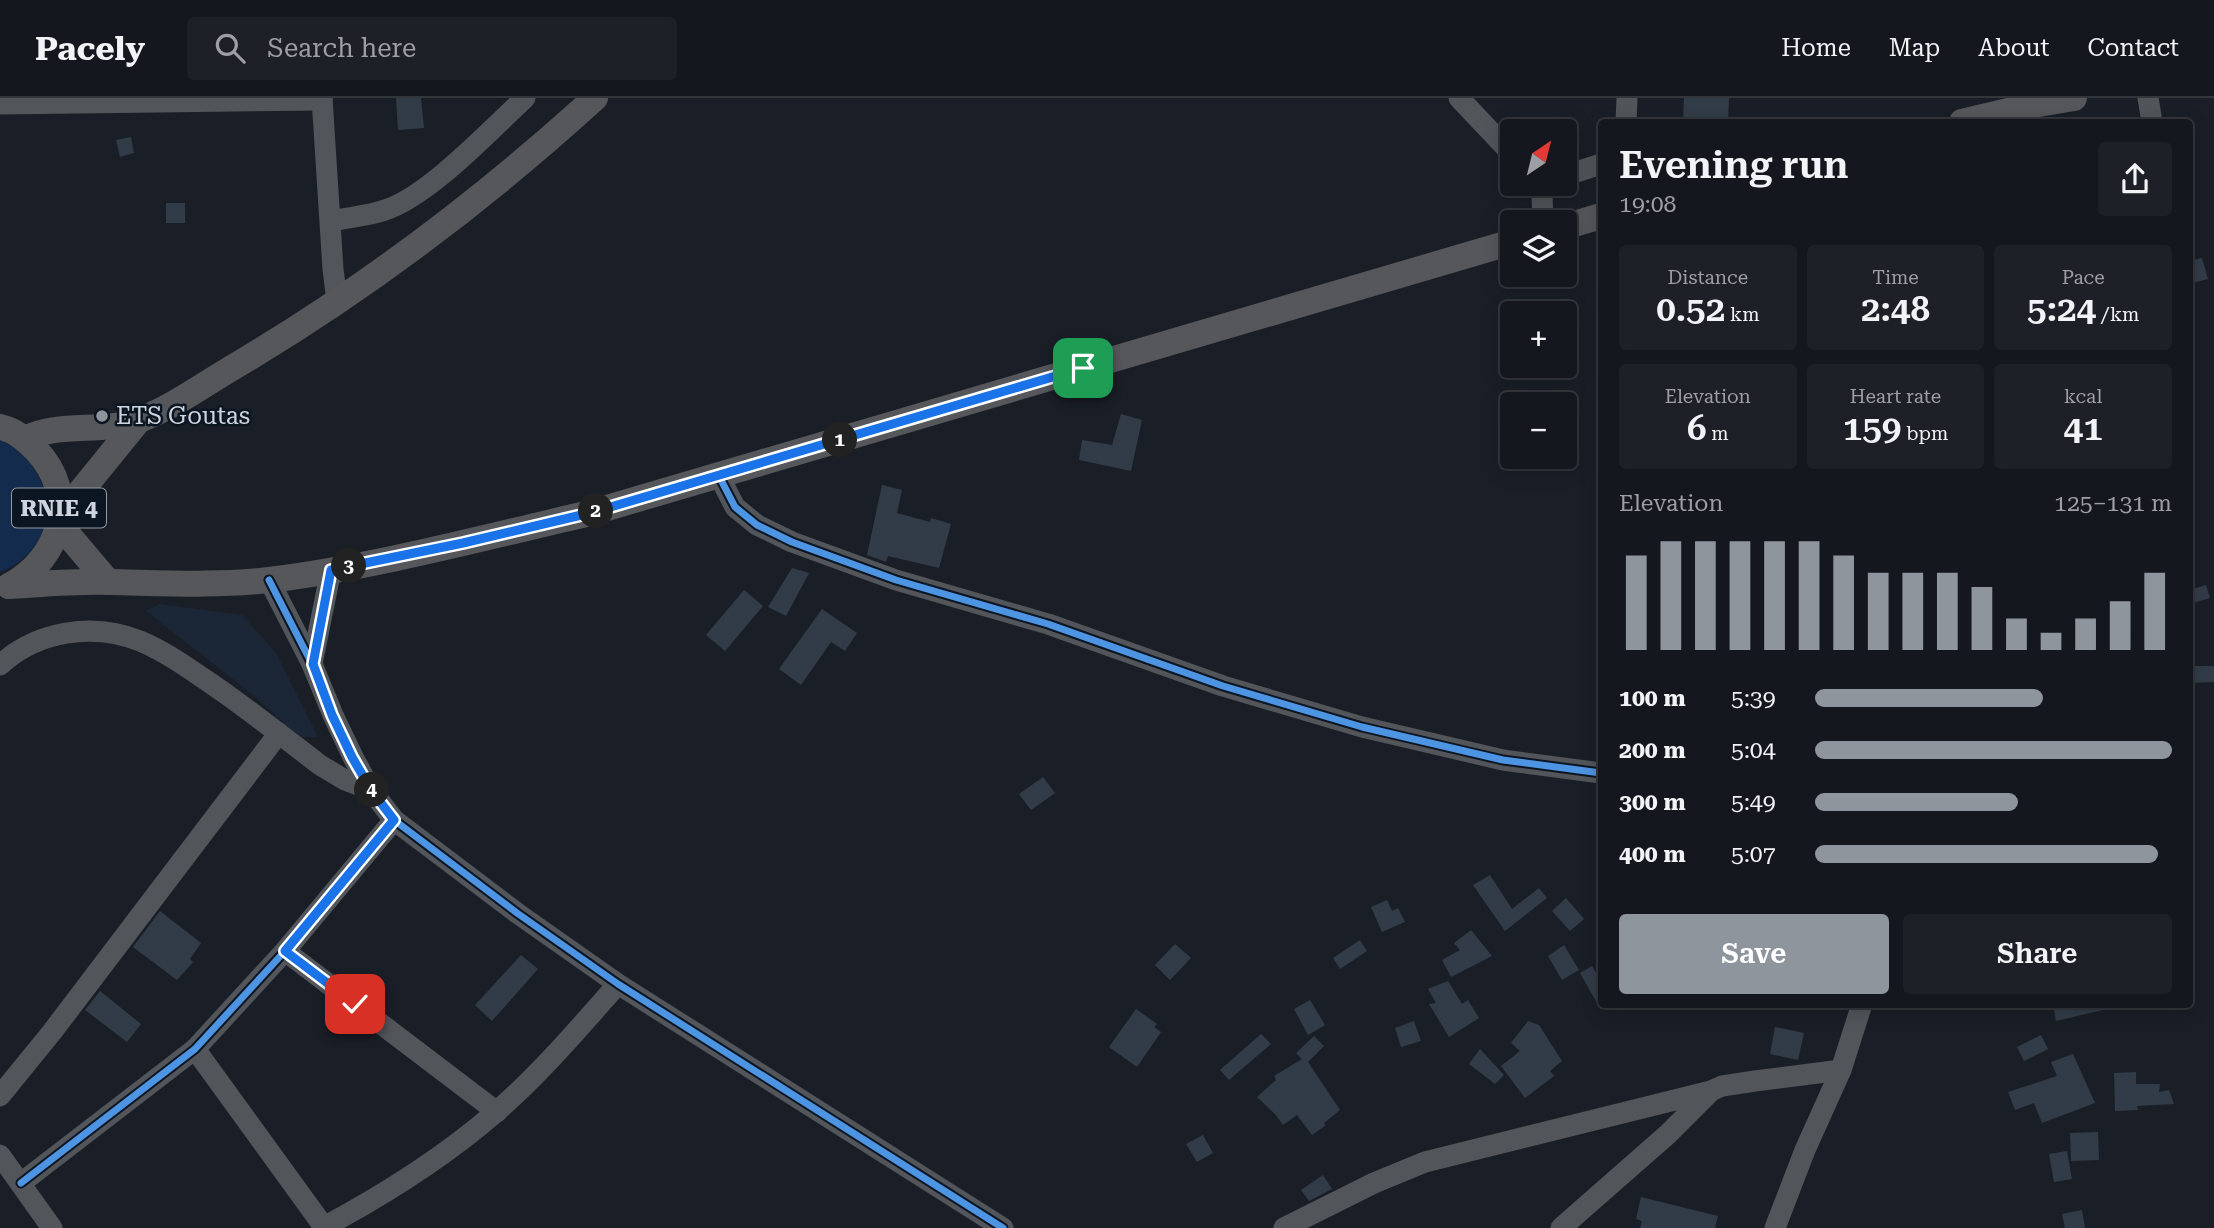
<!DOCTYPE html>
<meta charset="utf-8">
<style>
:root{--surface:#14171d;--page:#1d2026;--text:#f1f3f6;--muted:#9d9fa4;--line:#33363b;--accent:#8f959d}
body{margin:0;font-family:"Roboto Serif",serif;background:var(--page);color:var(--text);height:100vh;display:flex;flex-direction:column;font-size:26px;white-space:nowrap}
*{box-sizing:border-box;margin:0}
p{font-size:23px;color:var(--muted)}
.icon{flex:none;width:38px;height:38px;fill:none;stroke:currentColor;stroke-width:2;stroke-linecap:round;stroke-linejoin:round}
.map{position:relative;flex:1;overflow:hidden}
.panel{position:absolute;left:1598px;top:21px;width:595px;height:889px;display:flex;flex-direction:column;background:var(--surface);border-radius:7px;box-shadow:0 4px 18px #0003,0 0 0 2px var(--line)}
.panel>*{flex:none}
.needle{width:46px;rotate:35deg}
.tools{position:absolute;left:1500px;top:21px;display:grid;gap:14px}
.tools a{display:grid;place-items:center;width:77px;height:77px;border-radius:7px;background:var(--surface);box-shadow:0 4px 18px #0003,0 0 0 2px var(--line);font-size:35px}
.pin{position:absolute;display:grid;place-items:center;width:60px;height:60px;color:#fff;margin:-30px;border-radius:14px;box-shadow:0 4px 10px #0006}
.km{position:absolute;width:35px;height:35px;margin:-18px;border-radius:50%;background:#222;color:#fff;font-size:19px;line-height:35px;text-align:center}
.round{display:grid;place-items:center;flex:none;width:74px;height:74px;border-radius:7px;background:var(--page)}
.overview{display:flex;align-items:center;justify-content:space-between;height:119px;padding:0 21px}
h1{font-size:38px;font-weight:600;line-height:52px}
.stats{display:grid;grid-template-columns:repeat(3,1fr);gap:10px;height:119px;padding:7px 21px}
.stats div{display:grid;align-content:center;border-radius:7px;background:var(--page);text-align:center}
.stats b{font-size:35px;font-weight:600}
.stats small{font-size:19px;font-weight:400}
.stats p{font-size:19px}
.chart{height:196px;padding:14px 21px}
.chart p{display:flex;justify-content:space-between}
.chart svg{width:100%;height:126px;margin-top:7px;stroke:var(--accent);stroke-width:6}
.primary-button{display:flex;gap:14px;margin-top:auto;padding:14px 21px}
.primary-button a{flex:1;height:80px;border-radius:7px;background:var(--accent);color:#fff;font-size:28px;font-weight:600;line-height:80px;text-align:center}
.primary-button a+a{background:var(--page);color:var(--text)}
ul{padding:0 21px;list-style:none;font-size:23px}
li{display:grid;grid-template-columns:112px 84px 1fr;align-items:center;height:52px}
li i{height:18px;border-radius:9px;background:var(--accent)}
header{display:flex;align-items:center;gap:42px;box-sizing:border-box;height:98px;padding:0 35px;background:var(--surface);border-bottom:2px solid var(--line)}
header strong{font-size:33px}
nav{display:flex;gap:38px;margin-inline-start:auto;font-size:24px}
.search{width:490px;height:63px;background:var(--page);display:flex;align-items:center;gap:18px;box-sizing:border-box;padding:0 24px;border-radius:7px;color:var(--muted);font-size:26px}
.map>svg:first-child{display:block}
.built{fill:#1b2637}
.green{fill:#132b4d}
.building{fill:#323c48}
.lines{fill:none;stroke-linecap:round;stroke-linejoin:round}
.minor{stroke:#525559;stroke-width:21}
.major{stroke:#55575b;stroke-width:26}
.cycleway-casing{stroke:#0c1522;stroke-width:11}
.cycleway{stroke:#4d94e3;stroke-width:7}
.route-casing{stroke:#fff;stroke-width:14}
.route{stroke:#1a73e8;stroke-width:9}
.poi-dot{fill:#8f959d;stroke:#0c1522;stroke-width:2.5}
.labels{text-anchor:middle;dominant-baseline:central;stroke-width:5;stroke-linejoin:round;paint-order:stroke}
.shield{fill:#0c1522;stroke:#949ba5;stroke-width:2}
.shield-label{font-size:23px;font-weight:bold;fill:#ced4dd}
.poi-label{font-size:24px;fill:#ced4dd;stroke:#0c1522;text-anchor:start}
</style>
<header>
<strong>Pacely</strong>
<div class="search"><svg class="icon" aria-label="search" viewBox="0 0 24 24"><circle cx="10" cy="10" r="6"/><path d="M15 15l6 6"/></svg>Search here</div>
<nav><a>Home</a><a>Map</a><a>About</a><a>Contact</a></nav>
</header>
<div class="map">
<svg width="2214" height="1130" viewBox="0 0 2214 1130">
<rect width="100%" height="100%" fill="#1a1f27"/>
<path class="built" d="M160,506L242,517L276,555L318,639H300L253,597L146,513Z"/>
<path class="green" d="M0,342C59,370 65,448 0,474Z"/>
<g class="building">
<path d="M396,0H421L424,30L398,32Z"/>
<path d="M1684,0H1729L1728,24H1683Z"/>
<path d="M131,39L134,55L120,59L116,42Z"/>
<rect x="166" y="105" width="19" height="20"/>
<path d="M2202,160L2208,181L2189,186V163Z"/>
<path d="M1121,316L1142,322L1131,373L1079,362L1082,342L1112,347Z"/>
<path d="M882,387L902,392L897,415L930,424L931,420L951,426L939,470L888,458L886,464L867,457Z"/>
<path d="M792,470L809,475L786,518L768,509Z"/>
<path d="M2206,487L2210,500L2189,506V492Z"/>
<path d="M744,492L763,508L725,553L706,537Z"/>
<path d="M822,511L857,535L845,553L831,544L801,587L779,571Z"/>
<path d="M2189,568H2214V584L2189,585Z"/>
<path d="M1043,679L1055,695L1031,712L1019,696Z"/>
<path d="M1490,777L1512,811L1539,790L1547,800L1505,833L1473,787Z"/>
<path d="M1566,800L1584,821L1570,833L1552,813Z"/>
<path d="M1387,802L1392,813L1398,810L1405,824L1382,834L1371,809Z"/>
<path d="M160,813L201,845L190,861L193,864L177,882L133,849Z"/>
<path d="M1471,832L1492,858L1451,879L1442,862L1460,852L1454,845Z"/>
<path d="M1360,842L1367,853L1340,871L1333,860Z"/>
<path d="M1175,846L1191,860L1170,882L1155,867Z"/>
<path d="M1564,847L1579,872L1562,882L1548,858Z"/>
<path d="M521,857L538,871L492,923L475,907Z"/>
<path d="M1592,868L1601,883V912L1580,875Z"/>
<path d="M1448,883L1462,906L1468,902L1479,920L1449,939L1429,906L1436,905L1428,891Z"/>
<path d="M100,893L141,926L127,944L85,912Z"/>
<path d="M1310,902L1325,927L1308,937L1294,911Z"/>
<path d="M2053,906H2103V912L2056,923Z"/>
<path d="M1136,911L1157,926L1154,929L1161,934L1137,969L1109,949Z"/>
<path d="M1414,923L1421,943L1401,949L1395,930Z"/>
<path d="M1528,923L1539,927L1562,963L1550,973L1554,978L1525,1000L1501,968L1520,953L1511,945Z"/>
<path d="M1775,929L1804,935L1798,962L1770,956Z"/>
<path d="M1261,936L1271,946L1229,982L1220,972Z"/>
<path d="M2041,937L2048,951L2024,963L2017,949Z"/>
<path d="M1314,938L1324,948L1308,964L1340,1012L1324,1025L1326,1027L1312,1037L1297,1017L1283,1027L1275,1016L1257,999L1276,982L1274,978L1302,961L1296,955Z"/>
<path d="M1480,951L1504,977L1495,986L1469,966Z"/>
<path d="M2073,956L2095,1005L2042,1025L2034,1005L2015,1012L2008,994L2057,978L2051,964Z"/>
<path d="M2136,974V986H2160L2159,994L2169,992L2174,1006L2137,1008L2138,1012L2115,1013L2114,975Z"/>
<path d="M2098,1034L2099,1062L2071,1063L2070,1035Z"/>
<path d="M1203,1037L1213,1055L1197,1064L1186,1046Z"/>
<path d="M2067,1053L2072,1081L2054,1084L2049,1056Z"/>
<path d="M1323,1077L1332,1091L1309,1103L1301,1092Z"/>
<path d="M1641,1099L1718,1118L1715,1130H1640L1642,1123L1636,1121Z"/>
<path d="M2082,1112L2085,1130H2065L2062,1116Z"/>
</g>
<g class="lines">
<g class="minor">
<path d="M322,0L333,171L337,203"/>
<path d="M1459,0L1512,56"/>
<path d="M2148,0L2152,24"/>
<path d="M0,6L322,2"/>
<path d="M1626,24L1627,0"/>
<path d="M1564,78L1601,66"/>
<path d="M332,123C349,119 368,118 385,112C429,98 490,32 525,0"/>
<path d="M1543,124L1542,96L1546,86"/>
<path d="M719,378L735,409L757,427L792,444L896,482L1048,526L1223,588L1362,629L1503,662L1601,675"/>
<path d="M269,482L312,566L333,617L353,659L371,692L394,722L517,815L618,886L1003,1130"/>
<path d="M312,566L331,472"/>
<path d="M0,567C37,533 93,524 140,543C171,556 198,577 226,596C258,619 289,643 320,667L345,682L371,692"/>
<path d="M285,853L497,1014"/>
<path d="M195,951L324,1129"/>
<path d="M0,998L52,934L279,635"/>
<path d="M0,1057L52,1130"/>
<path d="M21,1085L195,951L285,853L394,722"/>
<path d="M322,1130C384,1097 443,1060 496,1014C540,976 579,930 618,886"/>
<path d="M1284,1130L1374,1085L1425,1064L1711,993"/>
<path d="M1561,1130L1668,1036L1711,993L1722,988L1755,983L1841,972"/>
<path d="M1775,1130L1805,1052L1841,972L1862,906"/>
</g>
<g class="major">
<path d="M1962,24L2033,7L2074,0"/>
<path d="M1564,129L1601,118"/>
<path d="M0,329C15,332 26,342 36,352C79,397 61,461 9,488"/>
<path d="M25,341C59,323 103,336 139,322C172,310 206,285 237,267C365,191 484,101 595,0"/>
<path d="M60,419L138,323"/>
<path d="M59,426L108,484"/>
<path d="M9,488C43,486 77,483 110,484C163,485 216,488 269,482C375,469 486,439 590,415L1512,144"/>
</g>
<g class="cycleway-casing">
<g id="cycleway">
<path d="M719,378L735,409L757,427L792,444L896,482L1048,526L1223,588L1362,629L1503,662L1601,675"/>
<path d="M269,482L312,566L333,617L353,659L371,692L394,722L517,815L618,886L1003,1130"/>
<path d="M21,1085L195,951L285,853L394,722"/>
</g>
</g>
<use href="#cycleway" class="cycleway"/>
</g>
<g class="lines">
<g class="route-casing">
<path id="route" d="M355,906L285,853L394,722L371,692L352,659L332,617L313,566L331,472L463,445L590,415L1083,270"/>
</g>
<use href="#route" class="route"/>
</g>
<circle class="poi-dot" cx="102" cy="318" r="7"/>
<g class="labels">
<rect class="shield" x="12" y="390.5" width="94" height="39" rx="5"/>
<g class="shield-label">
<text x="59" y="410">RNIE 4</text>
</g>
<g class="poi-label">
<text x="116" y="318">ETS Goutas</text>
</g>
</g>
</svg>
<div class="tools">
<a><svg class="needle" viewBox="-14 -14 28 28"><path d="M0-13l5 13h-10z" fill="#e53935"/><path d="M0 13l5-13h-10z" fill="#9d9fa4"/></svg></a>
<a><svg class="icon" aria-label="layers" viewBox="0 0 24 24"><path d="M12 4l9 5-9 5-9-5zM3 14l9 5 9-5"/></svg></a>
<a>+</a>
<a>−</a>
</div>
<div class="pin" style="left:1083px;top:270px;background:#1e9e55"><svg class="icon" aria-label="arrive" viewBox="0 0 24 24"><path d="M6 21V4h12l-3 4 3 4H6"/></svg></div>
<div class="pin" style="left:355px;top:906px;background:#d93025"><svg class="icon" aria-label="check" viewBox="0 0 24 24"><path d="M5 12l5 5 9-10"/></svg></div>
<b class="km" style="left:840px;top:342px">1</b>
<b class="km" style="left:596px;top:413px">2</b>
<b class="km" style="left:349px;top:468px">3</b>
<b class="km" style="left:372px;top:692px">4</b>
<section class="panel">
<div class="overview"><div><h1>Evening run</h1><p>19:08</p></div><a class="round"><svg class="icon" aria-label="share" viewBox="0 0 24 24"><path d="M12 15V3M7 8l5-5 5 5M5 13v7h14v-7"/></svg></a></div>
<div class="stats">
<div><p>Distance</p><b>0.52<small> km</small></b></div>
<div><p>Time</p><b>2:48</b></div>
<div><p>Pace</p><b>5:24<small> /km</small></b></div>
</div>
<div class="stats">
<div><p>Elevation</p><b>6<small> m</small></b></div>
<div><p>Heart rate</p><b>159<small> bpm</small></b></div>
<div><p>kcal</p><b>41</b></div>
</div>
<div class="chart"><p><span>Elevation</span>125–131 m</p>
<svg viewBox="0 0 160 44" preserveAspectRatio="none"><path d="M5 44V11M15 44V6M25 44V6M35 44V6M45 44V6M55 44V6M65 44V11M75 44V17M85 44V17M95 44V17M105 44V22M115 44V33M125 44V38M135 44V33M145 44V27M155 44V17"/></svg>
</div>
<ul>
<li><b>100 m</b>5:39<i style="width:64%"></i></li>
<li><b>200 m</b>5:04<i style="width:100%"></i></li>
<li><b>300 m</b>5:49<i style="width:57%"></i></li>
<li><b>400 m</b>5:07<i style="width:96%"></i></li>
</ul>
<div class="primary-button"><a>Save</a><a>Share</a></div>
</section>
</div>
